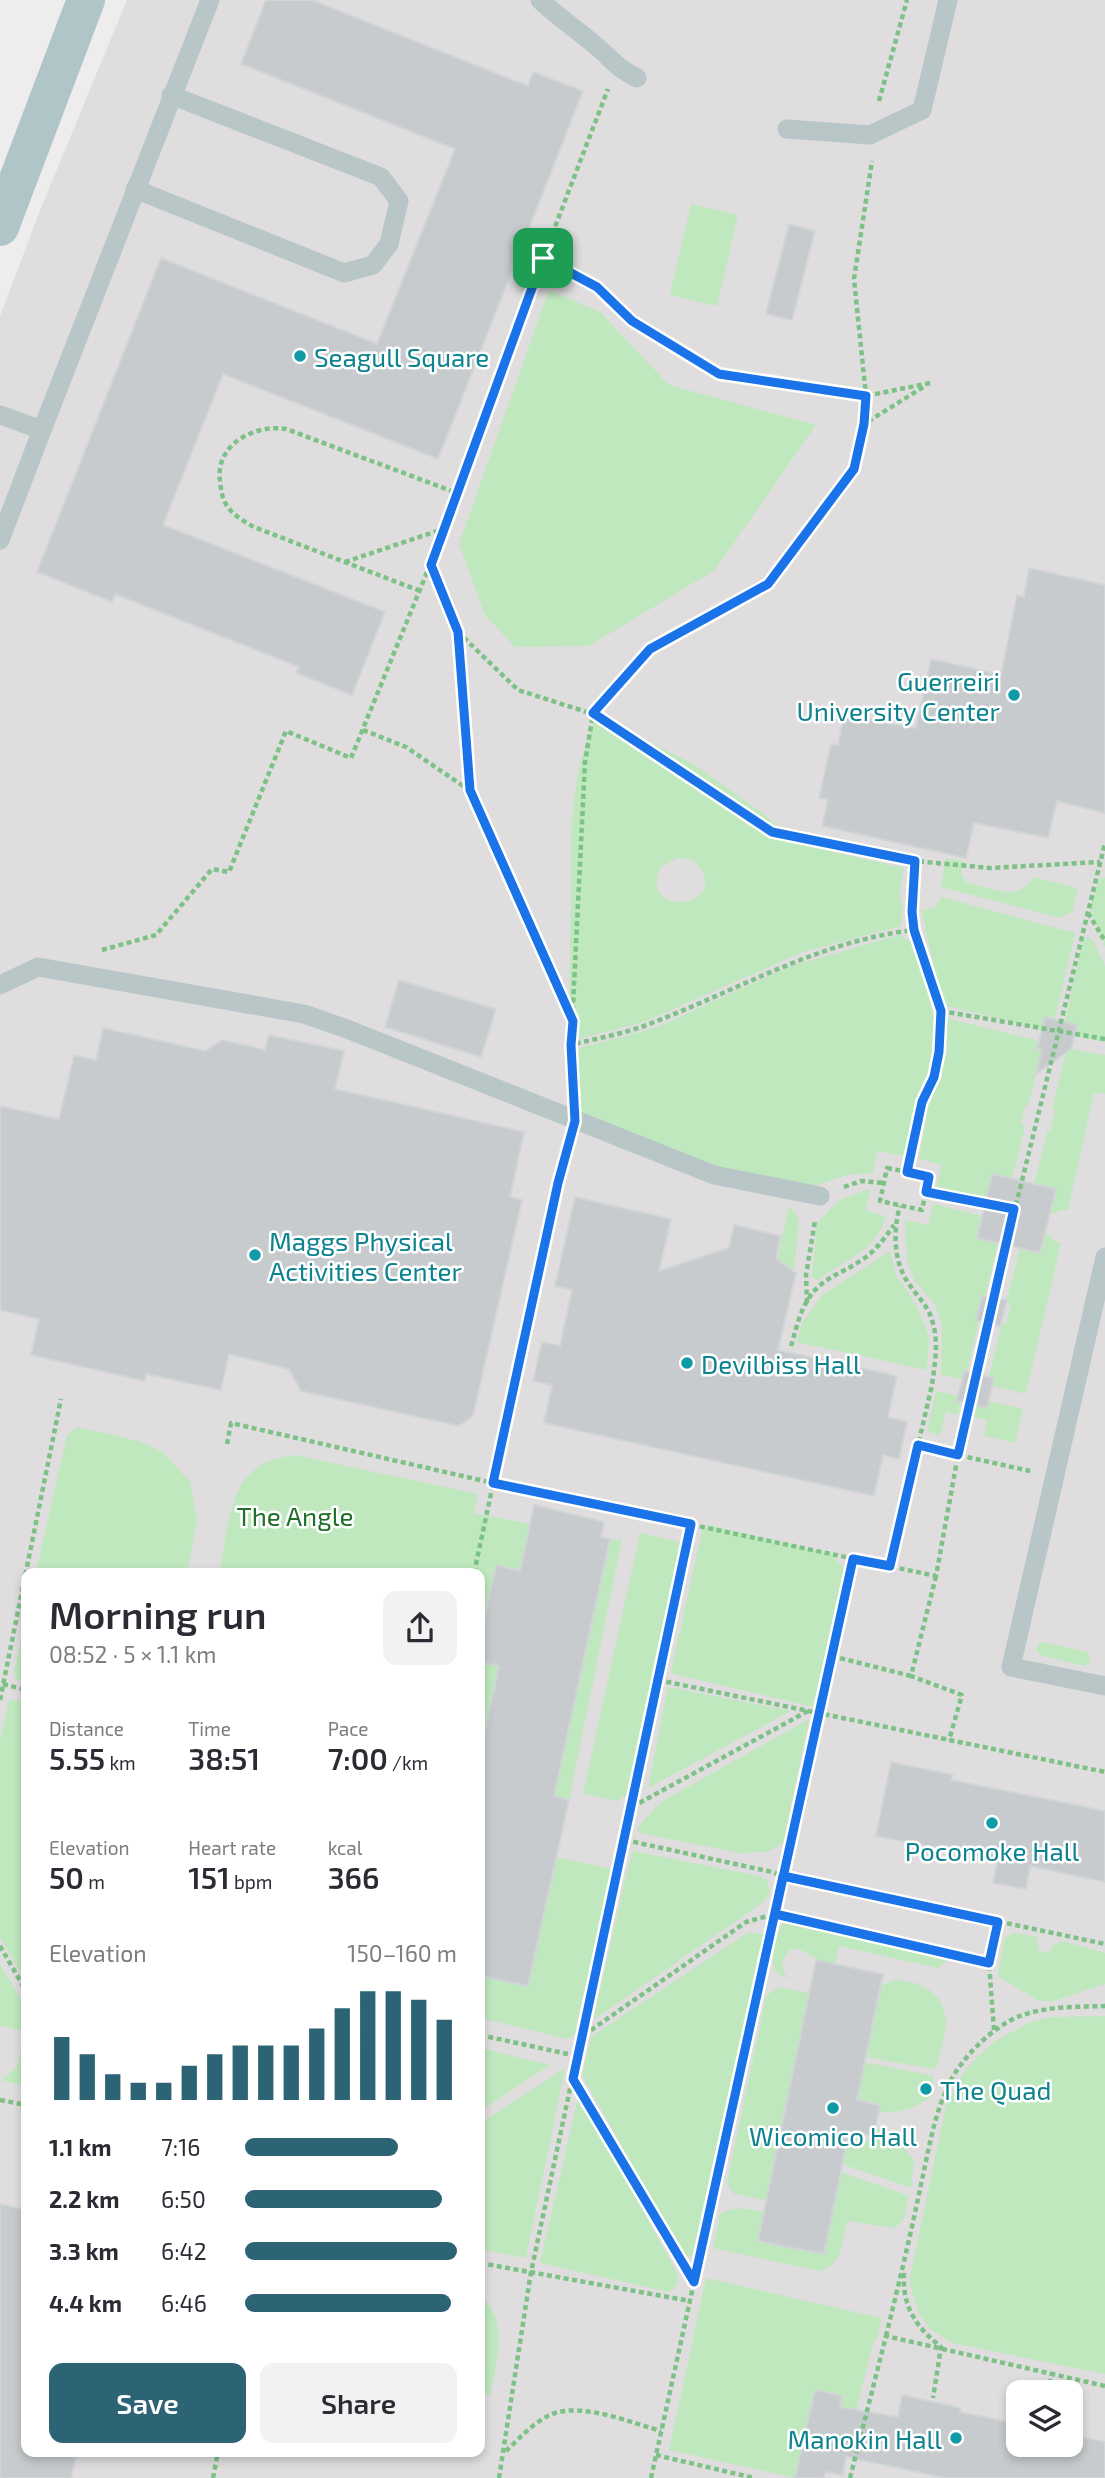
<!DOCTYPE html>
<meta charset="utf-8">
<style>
:root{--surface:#fff;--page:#f2f2f3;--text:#2b2b33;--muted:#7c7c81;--accent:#2d6475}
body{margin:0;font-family:"Exo 2",sans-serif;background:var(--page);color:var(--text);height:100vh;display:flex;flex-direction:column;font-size:26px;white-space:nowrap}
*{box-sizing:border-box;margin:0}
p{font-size:23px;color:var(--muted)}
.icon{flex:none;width:38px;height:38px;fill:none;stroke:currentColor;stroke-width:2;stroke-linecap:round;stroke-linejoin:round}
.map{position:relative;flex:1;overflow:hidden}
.side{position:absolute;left:21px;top:1568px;width:464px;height:889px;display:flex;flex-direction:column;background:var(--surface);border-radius:14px;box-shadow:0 4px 10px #0003}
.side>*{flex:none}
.controls{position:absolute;left:1006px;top:2380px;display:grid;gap:14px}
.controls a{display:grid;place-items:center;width:77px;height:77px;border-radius:14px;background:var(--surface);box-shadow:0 4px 10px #0003;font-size:35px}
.pin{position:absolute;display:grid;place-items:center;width:60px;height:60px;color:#fff;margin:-30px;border-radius:14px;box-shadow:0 4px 10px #0006}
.round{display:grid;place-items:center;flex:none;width:74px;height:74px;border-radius:14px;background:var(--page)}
.head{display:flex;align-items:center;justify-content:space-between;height:119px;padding:0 28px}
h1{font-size:38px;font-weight:600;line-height:52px}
.stats{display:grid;grid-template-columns:repeat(3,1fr);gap:10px;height:119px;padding:7px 28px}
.stats div{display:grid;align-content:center}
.stats b{font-size:30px;font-weight:600}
.stats small{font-size:19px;font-weight:400}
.stats p{font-size:19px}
.chart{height:196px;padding:14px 28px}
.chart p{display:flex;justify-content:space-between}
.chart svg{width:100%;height:126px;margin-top:7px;stroke:var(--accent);stroke-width:6}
.cta{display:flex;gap:14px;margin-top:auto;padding:14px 28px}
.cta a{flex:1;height:80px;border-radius:14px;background:var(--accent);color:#fff;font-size:28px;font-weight:600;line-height:80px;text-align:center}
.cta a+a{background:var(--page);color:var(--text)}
ul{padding:0 28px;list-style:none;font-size:23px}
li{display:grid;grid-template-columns:112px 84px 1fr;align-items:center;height:52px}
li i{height:18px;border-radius:9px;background:var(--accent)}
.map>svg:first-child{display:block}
.education{fill:#e0dddf;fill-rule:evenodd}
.green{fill:#bfe8bf;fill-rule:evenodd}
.building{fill:#c7cbcd;stroke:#d1d5d7;stroke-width:2}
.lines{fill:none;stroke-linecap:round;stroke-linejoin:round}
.path{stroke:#7cc185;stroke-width:4.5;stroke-dasharray:5 3.5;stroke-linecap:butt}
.lane{stroke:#b9c6c7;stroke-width:19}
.primary{stroke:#afc5c8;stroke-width:38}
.route-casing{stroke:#fff;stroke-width:14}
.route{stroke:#1a73e8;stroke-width:9}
.culture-dot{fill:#0f9aa8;stroke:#fff;stroke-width:2.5}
.labels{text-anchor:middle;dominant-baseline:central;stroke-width:5;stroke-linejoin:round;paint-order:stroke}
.culture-label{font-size:26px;fill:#0d838f;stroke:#fff;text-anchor:start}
.park-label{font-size:26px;fill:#226e2b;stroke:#fff}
</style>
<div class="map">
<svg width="1105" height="2478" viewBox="0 0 1105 2478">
<rect width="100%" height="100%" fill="#efeced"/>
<path class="education" d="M127,0H1105V2478H0V316L41,208ZM26,1573H480V2452H26ZM1018,2392H1071V2445H1018Z"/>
<g class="green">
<path d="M691,204L738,215L717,306L670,295Z"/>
<path d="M549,290L600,312L669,385L816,425L715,570L589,646L515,647L485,615L459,544Z"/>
<path d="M605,721L692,763L765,815L799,844L904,868L899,894L903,908L901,926L803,952L644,1022L578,1039L569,1030C570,985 570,941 571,896C571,833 569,782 594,723ZM678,858C687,858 696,861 701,869C725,910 637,917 661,867Z"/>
<path d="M946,858L964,861L961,873L966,882C991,888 1018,903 1034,877L1078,888L1073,911L1060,918L941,887Z"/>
<path d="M1100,877L1105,878V948L1090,908Z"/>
<path d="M942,897L1075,933L1055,1019L1045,1017L1042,1029L943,1005L921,910L934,908Z"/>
<path d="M899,935L917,946L935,1024L936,1039L930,1069L916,1099L905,1156L877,1151L873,1173L846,1175L813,1187L746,1177L574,1111L568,1096V1051L658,1027L788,967Z"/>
<path d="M1088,937L1093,940L1105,966V1042L1074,1036L1077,1024L1065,1022L1083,940Z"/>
<path d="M945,1018L1039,1041L1042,1050L1028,1106H1025L1021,1124L1025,1126L1012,1179L986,1200L936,1188L942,1165L919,1159L929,1101L937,1086L947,1052Z"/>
<path d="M1071,1049L1105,1055V1094L1094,1093L1068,1210H1061L1049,1216L1055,1189L1034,1184L1048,1130H1051L1055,1110L1052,1109L1066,1053Z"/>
<path d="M870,1189L866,1211L886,1216C875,1253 845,1259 817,1280L812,1277L817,1223L839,1200Z"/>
<path d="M933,1204L982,1216L977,1238L998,1244L985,1296H982L976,1320L979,1321L967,1372H964L962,1379L941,1375L942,1325L935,1305L915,1281L907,1261L905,1220L928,1225Z"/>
<path d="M789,1206L799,1218L794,1276L777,1261Z"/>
<path d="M1046,1232L1054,1240L1061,1243L1026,1394L992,1386L994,1378L989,1377L1002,1323H1006L1011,1304L1006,1302L1020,1248L1040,1253Z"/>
<path d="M890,1251L896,1275L917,1307L929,1336L927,1370L796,1342L803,1322L822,1295Z"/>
<path d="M936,1391L958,1396L957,1401L961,1402L958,1415L946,1412L940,1435L927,1431Z"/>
<path d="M989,1401L1023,1409L1015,1443L984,1436L987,1420L974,1417L976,1406L987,1408Z"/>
<path d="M77,1427L139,1441L163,1452L190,1482L197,1520L187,1573H36L67,1435Z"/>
<path d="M295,1455L478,1494L474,1513L530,1524L520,1571L496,1566L480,1642V1573H219C230,1521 227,1461 295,1455Z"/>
<path d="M709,1525L832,1554L844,1569L813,1707L674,1674L671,1671L702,1531Z"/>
<path d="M640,1533L680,1542L681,1548L628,1794L617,1801L583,1794Z"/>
<path d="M610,1539L622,1540L569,1800L554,1796Z"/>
<path d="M26,1616V1681L16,1679L14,1671Z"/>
<path d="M1043,1642L1087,1652L1091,1659L1088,1664L1084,1666L1040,1655L1036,1650L1038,1645Z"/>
<path d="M480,1662L499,1666L480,1756Z"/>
<path d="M668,1687L791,1711L648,1788Z"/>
<path d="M9,1699L26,1703V1981L0,1938V1742Z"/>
<path d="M809,1719L783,1844L766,1852L739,1853L640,1833L637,1828L661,1802Z"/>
<path d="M632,1851L759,1876L767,1881L770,1891L765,1901L593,2020Z"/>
<path d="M556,1857L612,1869L574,2035L567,2039L480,2018V1976L528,1986Z"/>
<path d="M786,1919L941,1953L946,1961L938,1968L839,1946L835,1964C830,1963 823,1962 818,1960C808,1956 794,1938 784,1958C780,1966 784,1973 789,1979C783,1976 778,1975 775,1969C769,1958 777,1928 786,1919Z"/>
<path d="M749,1932L764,1934L692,2256L683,2255L582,2075L591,2037Z"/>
<path d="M1014,1933L1037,1937L1039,1951L1050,1953L1052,1946L1063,1941L1105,1953V1984L1051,2002L1037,2000L998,1976L1004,1939Z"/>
<path d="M0,1964L26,2008V2087L1,2080L17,2067L25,2031L0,2026Z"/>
<path d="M894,1980C920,1981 941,1990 946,2018C948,2030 939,2055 937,2067L933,2069L865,2057L880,1986Z"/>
<path d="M779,1987L809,1993L766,2200L734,2194L727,2183L766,1996Z"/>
<path d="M1105,2016V2374L952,2343L933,2331L919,2314L909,2281L946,2106L965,2070L993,2042L1029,2023L1048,2017Z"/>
<path d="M480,2048L550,2065L480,2111Z"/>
<path d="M864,2062L934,2076L931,2097C916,2108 897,2114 879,2112L880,2105L857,2100Z"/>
<path d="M565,2068L526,2258L480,2249V2124Z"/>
<path d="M579,2094L678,2275L677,2285L669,2292L540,2263Z"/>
<path d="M875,2128L891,2132L914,2160L911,2188L842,2164L847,2143H865L871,2136H874Z"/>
<path d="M841,2172L909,2196L903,2221L894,2228L847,2221C842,2242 843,2265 819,2271L713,2248L720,2214C735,2205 747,2209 764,2212L758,2241L824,2254Z"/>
<path d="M706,2278L882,2318L876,2340H874L856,2410L840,2407L842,2396L815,2390L795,2478L669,2450Z"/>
<path d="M480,2295C510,2322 497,2360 490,2395L480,2392Z"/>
</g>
<g class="building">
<path d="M266,0H312L528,86L533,72L583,91L438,459L223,374L163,525L385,612L352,695L296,673L299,667L115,594L112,602L37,572L161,258L377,344L455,149L241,64Z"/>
<path d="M789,224L815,231L792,320L766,314Z"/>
<path d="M1029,568L1105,585V813L1057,801L1048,838L974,823L966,858L822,826L828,799L819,798L831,744L838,745L844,715L916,728L931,659L1001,675L1017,595L1024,597Z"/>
<path d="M399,980L496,1009L481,1057L385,1027Z"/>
<path d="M1045,1017L1077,1025L1071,1049L1036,1074L1042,1050L1037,1049Z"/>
<path d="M103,1028L205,1051L223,1040L265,1050L269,1035L344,1051L335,1089L524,1132L510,1197L522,1200L473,1416L459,1426L301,1391L289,1369L229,1354L221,1390L146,1374L145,1381L31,1355L39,1319L0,1310V1106L59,1119L74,1055L96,1060Z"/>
<path d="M992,1174L1056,1189L1040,1253L977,1238Z"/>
<path d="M575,1197L671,1219L659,1271L729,1248L734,1225L781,1236L776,1258L796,1273L778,1350L897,1376L888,1417L907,1422L899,1459L883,1455L874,1496L544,1423L552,1385L533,1381L542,1342L560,1346L572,1290L555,1286Z"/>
<path d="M982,1296L1007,1300L1000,1327L976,1320Z"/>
<path d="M964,1371L994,1378L987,1408L957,1401Z"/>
<path d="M534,1505L604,1522L601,1537L610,1539L554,1796L569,1800L528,1986L480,1976V1756L499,1666L480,1662V1642L496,1565L520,1571Z"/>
<path d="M891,1762L953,1775L951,1780L1105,1811V1882L1030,1866L1026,1889L993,1883L998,1860L876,1836Z"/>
<path d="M816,1960L883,1974L857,2100L880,2105L874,2136L849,2132L824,2254L758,2241Z"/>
<path d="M0,2204L26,2210V2452H77L71,2478H0Z"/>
<path d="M815,2390L842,2396L840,2407L898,2417L902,2395L961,2408L960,2412L1018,2424V2445H1071V2435L1105,2442V2478H946L846,2457L843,2475L825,2472L824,2478H795Z"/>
</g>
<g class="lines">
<g class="path">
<path d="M879,101L907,0"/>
<path d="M543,258L608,89"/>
<path d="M930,383L866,396L719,374L632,321L597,287L543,258L431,565L458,632L518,690L593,714L772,832L915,861L990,868L1100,862"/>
<path d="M864,423L866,396L854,279L872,161"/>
<path d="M345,562L443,529"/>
<path d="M420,591L254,527C245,522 234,516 228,507C222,500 221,490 220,481C215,444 255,424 286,429L457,493"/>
<path d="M458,632L470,790L572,1021"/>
<path d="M363,730L406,747L469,790"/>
<path d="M1088,913L1105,941"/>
<path d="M102,950L156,935L212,869L229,872L286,731L351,758L430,565"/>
<path d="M941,1011L1105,1039"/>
<path d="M571,1045L585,762L593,714L650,649L768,584L854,469L864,424L925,386"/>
<path d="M573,1091L571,1045C597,1038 624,1034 649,1024C737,991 818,941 914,930"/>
<path d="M887,1168L929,1176L922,1210L880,1201Z"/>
<path d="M907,1172L922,1102L934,1077L939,1053L941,1011L914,930L912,912L915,861"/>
<path d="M844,1187L861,1181L884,1183"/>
<path d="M926,1192L1015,1209"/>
<path d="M807,1303L806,1275L815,1221"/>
<path d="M791,1346C796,1329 800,1310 811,1295C824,1277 843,1273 860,1261C875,1252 884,1239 894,1225"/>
<path d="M227,1444L231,1423L493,1483L936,1576L958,1455L1030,1471"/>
<path d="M918,1445L958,1455L1015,1209L1105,843"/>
<path d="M890,1566L932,1385C935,1363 939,1342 932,1320C928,1306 917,1296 909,1284C893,1262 893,1230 900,1206"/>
<path d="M474,1573L532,1302L568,1144"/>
<path d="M936,1576L911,1676L962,1695L949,1740"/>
<path d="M832,1656L911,1676"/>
<path d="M658,1680L1105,1772"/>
<path d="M3,1684L26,1690"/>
<path d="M0,1700L61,1399"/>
<path d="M632,1807L808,1711"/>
<path d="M625,1840L772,1872L783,1876L1105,1944"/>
<path d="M0,1946L26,1991"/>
<path d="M994,2030L989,1963L997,1922"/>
<path d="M480,2035L577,2056"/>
<path d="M584,2035L746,1922L775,1914L989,1963"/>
<path d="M573,2079L694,2281"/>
<path d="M0,2100L26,2105"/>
<path d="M480,2263L690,2301"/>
<path d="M904,2273C902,2307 916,2327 941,2347L933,2398"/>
<path d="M886,2336C898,2287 910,2238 920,2189C928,2154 933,2118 948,2086C960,2059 993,2026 1020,2016C1046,2006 1078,2007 1105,2006"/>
<path d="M1047,2392L1052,2374L1105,2386"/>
<path d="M506,2451C521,2437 539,2416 559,2412C588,2405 633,2423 661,2431"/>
<path d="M656,2455L754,2478"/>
<path d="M213,2478L218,2452"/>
<path d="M499,2478L531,2272L577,2056L583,2035L691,1524"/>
<path d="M651,2478L853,1559"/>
<path d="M850,2478L886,2336L1052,2374"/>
</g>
<g class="lane">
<path d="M540,0C559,18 582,33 602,51C616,64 618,68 637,78"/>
<path d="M787,129L870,135L922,110L948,0"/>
<path d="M135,189L344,273L373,265L389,244L399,201L381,177L171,95"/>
<path d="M0,415L42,430L210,0"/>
<path d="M0,540L42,430"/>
<path d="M0,985L38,967L304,1014L347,1029L714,1175L820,1196"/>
<path d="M1105,1257L1011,1667L1105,1686"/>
</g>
<path class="primary" d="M0,227L86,0"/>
</g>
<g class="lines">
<g class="route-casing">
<path id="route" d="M543,258L431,565L458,632L470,790L573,1021L571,1045L575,1121L558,1183L493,1483L691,1524L573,2079L694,2282L783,1876L998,1922L989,1963L775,1914C801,1795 827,1677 853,1559L890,1566L918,1445L958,1455L1014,1209L926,1192L929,1177L907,1172L922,1102L934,1077L939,1052L941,1011L914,930L912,912L915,861L772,832L593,713L650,649L768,584L854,469L864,424L866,396L719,374L632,321L597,287L543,258"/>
</g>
<use href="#route" class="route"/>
</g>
<g class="culture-dot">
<circle cx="300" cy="356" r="7"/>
<circle cx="1014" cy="695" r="7"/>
<circle cx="255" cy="1255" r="7"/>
<circle cx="687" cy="1363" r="7"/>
<circle cx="992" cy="1823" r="7"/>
<circle cx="926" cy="2089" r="7"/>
<circle cx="833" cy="2108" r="7"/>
<circle cx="956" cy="2438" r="7"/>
</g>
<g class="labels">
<g class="culture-label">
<text x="314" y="356">Seagull Square</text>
<text x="1000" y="680" text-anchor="end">Guerreiri<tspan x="1000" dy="30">University Center</tspan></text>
<text x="269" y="1240">Maggs Physical<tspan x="269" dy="30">Activities Center</tspan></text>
<text x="701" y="1363">Devilbiss Hall</text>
<text x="992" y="1850" text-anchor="middle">Pocomoke Hall</text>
<text x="940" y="2089">The Quad</text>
<text x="833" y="2135" text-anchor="middle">Wicomico Hall</text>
<text x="942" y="2438" text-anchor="end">Manokin Hall</text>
</g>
<g class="park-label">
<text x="295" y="1515">The Angle</text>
</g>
</g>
</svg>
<div class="controls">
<a><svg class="icon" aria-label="layers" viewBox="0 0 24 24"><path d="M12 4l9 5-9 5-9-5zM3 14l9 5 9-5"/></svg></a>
</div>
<div class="pin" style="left:543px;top:258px;background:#1e9e55"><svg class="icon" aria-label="arrive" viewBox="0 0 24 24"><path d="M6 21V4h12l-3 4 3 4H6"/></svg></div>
<section class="side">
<div class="head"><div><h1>Morning run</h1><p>08:52 · 5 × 1.1 km</p></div><a class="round"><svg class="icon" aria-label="share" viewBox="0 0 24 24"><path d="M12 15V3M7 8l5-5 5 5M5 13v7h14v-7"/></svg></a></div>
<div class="stats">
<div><p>Distance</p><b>5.55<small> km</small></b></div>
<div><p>Time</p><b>38:51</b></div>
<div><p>Pace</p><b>7:00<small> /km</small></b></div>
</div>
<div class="stats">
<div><p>Elevation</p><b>50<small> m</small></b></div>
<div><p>Heart rate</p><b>151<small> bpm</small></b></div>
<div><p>kcal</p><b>366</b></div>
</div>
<div class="chart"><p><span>Elevation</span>150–160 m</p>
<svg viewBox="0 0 160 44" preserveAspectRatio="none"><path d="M5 44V22M15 44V28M25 44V35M35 44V38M45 44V38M55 44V32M65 44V28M75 44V25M85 44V25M95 44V25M105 44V19M115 44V12M125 44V6M135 44V6M145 44V9M155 44V16"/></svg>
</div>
<ul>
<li><b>1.1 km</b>7:16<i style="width:72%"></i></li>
<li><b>2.2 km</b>6:50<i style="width:93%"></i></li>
<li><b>3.3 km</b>6:42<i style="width:100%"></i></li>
<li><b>4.4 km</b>6:46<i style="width:97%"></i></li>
</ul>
<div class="cta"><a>Save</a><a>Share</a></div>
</section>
</div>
